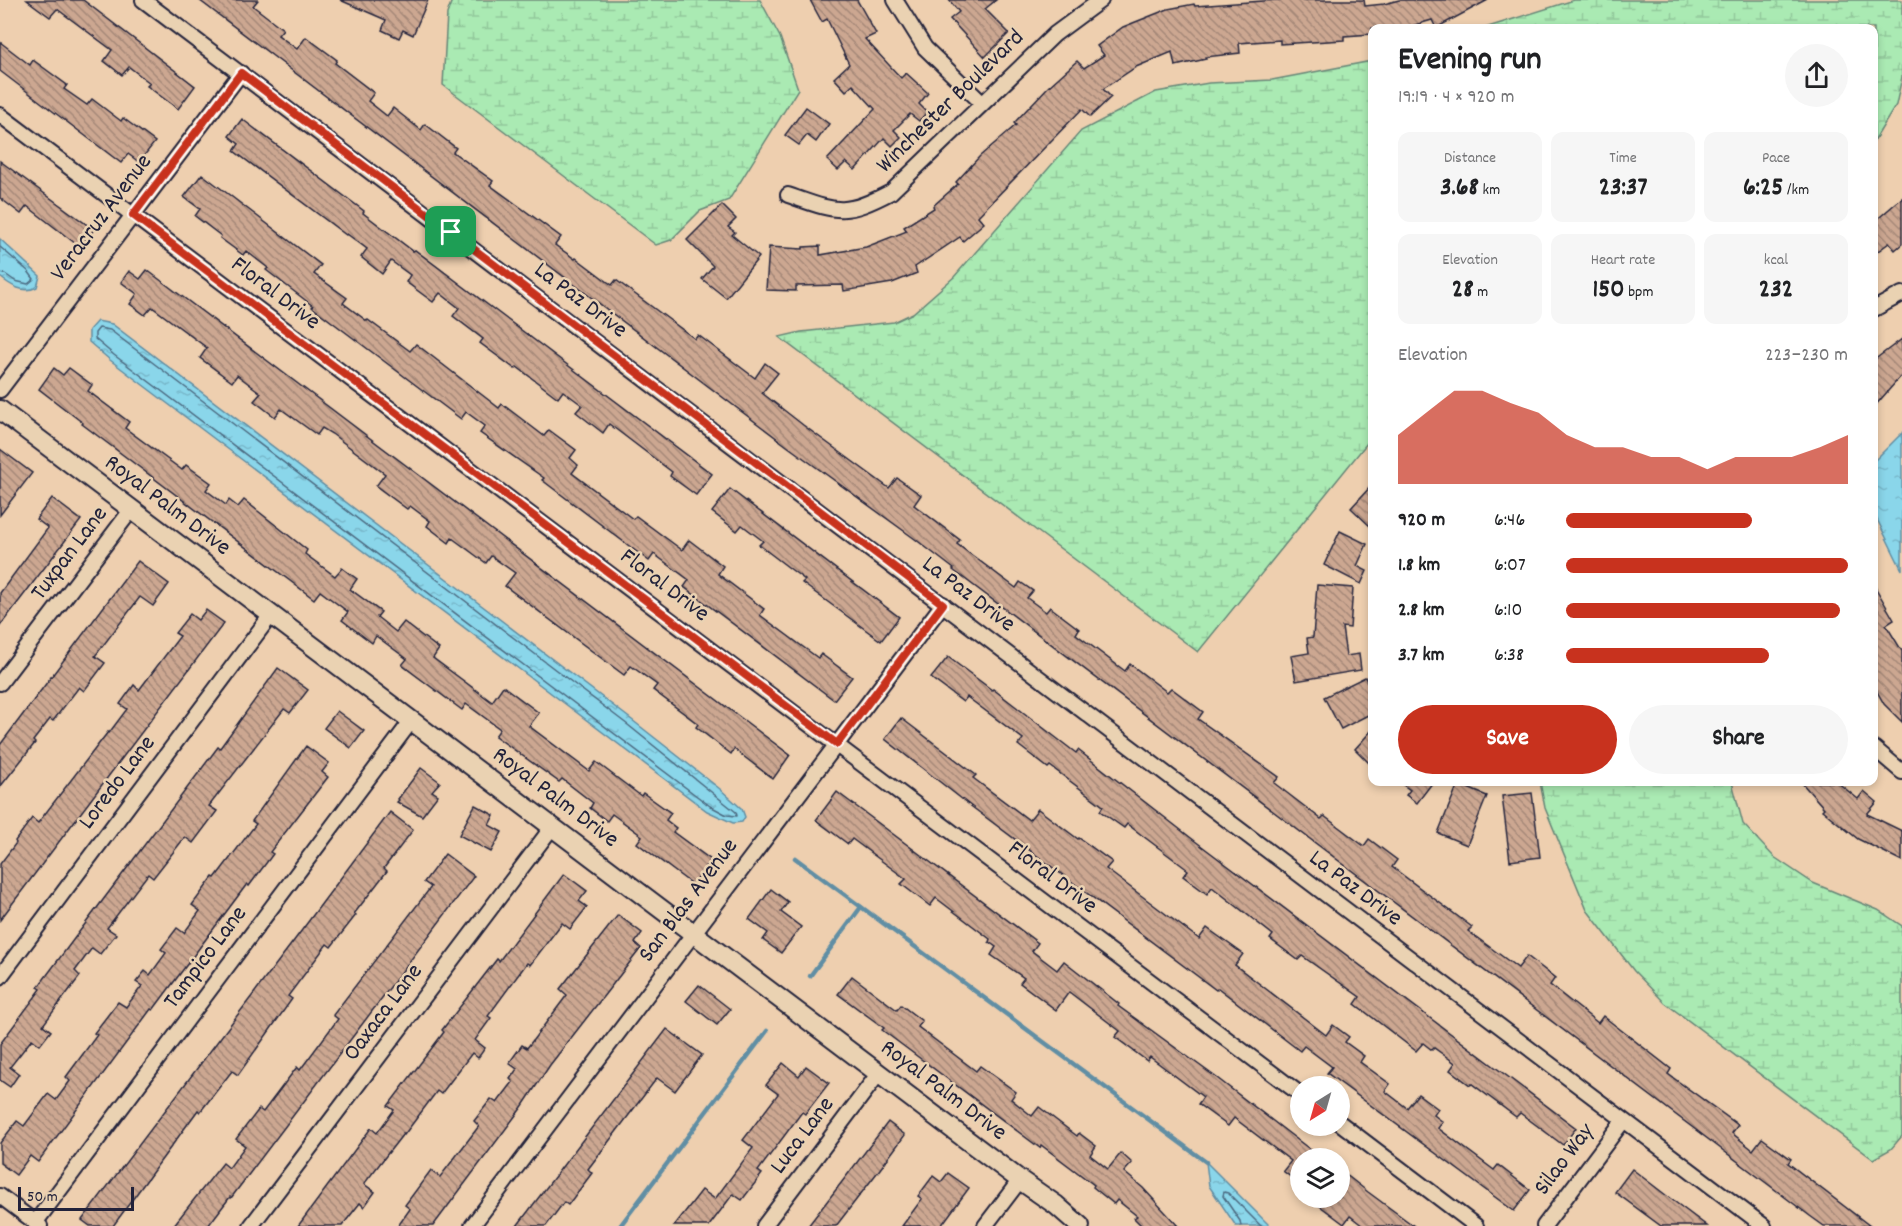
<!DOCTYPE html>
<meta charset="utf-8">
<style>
:root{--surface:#fff;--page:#f6f6f6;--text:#202124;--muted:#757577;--accent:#c8321e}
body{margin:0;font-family:Dekko,sans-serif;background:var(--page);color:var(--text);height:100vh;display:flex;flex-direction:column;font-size:22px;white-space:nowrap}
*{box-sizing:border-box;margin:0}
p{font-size:20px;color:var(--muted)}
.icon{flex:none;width:33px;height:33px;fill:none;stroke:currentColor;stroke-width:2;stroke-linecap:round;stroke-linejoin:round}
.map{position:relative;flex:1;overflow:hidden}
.panel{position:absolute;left:1368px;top:24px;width:510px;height:762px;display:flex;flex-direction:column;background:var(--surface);border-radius:12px;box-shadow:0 3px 9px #0003}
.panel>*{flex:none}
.needle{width:39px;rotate:217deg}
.buttons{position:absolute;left:1290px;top:1076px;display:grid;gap:12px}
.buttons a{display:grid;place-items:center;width:60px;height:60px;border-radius:50%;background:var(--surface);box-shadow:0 3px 9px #0003;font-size:30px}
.scale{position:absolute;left:18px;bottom:15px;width:116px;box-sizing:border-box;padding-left:6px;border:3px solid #22223b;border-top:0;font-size:16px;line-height:21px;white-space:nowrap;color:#22223b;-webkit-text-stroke:4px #ead2b2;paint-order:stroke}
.pin{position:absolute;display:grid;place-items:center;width:51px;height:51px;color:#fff;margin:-26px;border-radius:12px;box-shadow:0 3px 9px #0006}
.round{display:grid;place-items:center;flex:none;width:63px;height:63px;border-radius:32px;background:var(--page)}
.head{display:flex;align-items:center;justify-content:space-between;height:102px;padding:0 30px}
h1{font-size:33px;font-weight:700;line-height:45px}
.figures{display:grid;grid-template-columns:repeat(3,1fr);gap:9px;height:102px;padding:6px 30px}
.figures div{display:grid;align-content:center;border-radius:12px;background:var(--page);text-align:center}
.figures b{font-size:26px;font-weight:700}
.figures small{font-size:16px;font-weight:400}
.figures p{font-size:16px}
.chart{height:168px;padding:12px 30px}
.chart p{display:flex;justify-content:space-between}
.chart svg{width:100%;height:108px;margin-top:6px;fill:var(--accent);opacity:.7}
.button{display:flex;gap:12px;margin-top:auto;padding:12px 30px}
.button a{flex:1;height:69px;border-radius:36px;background:var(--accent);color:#fff;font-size:24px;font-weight:700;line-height:69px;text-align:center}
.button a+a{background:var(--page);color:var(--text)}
ul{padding:0 30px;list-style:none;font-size:20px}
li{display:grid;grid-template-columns:96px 72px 1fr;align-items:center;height:45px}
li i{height:15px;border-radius:8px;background:var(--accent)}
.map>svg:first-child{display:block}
.wetland{fill:url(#wetland-marsh);stroke:#668677;stroke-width:1.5}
.water{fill:url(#water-ripples);stroke:#608ea4;stroke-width:1.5}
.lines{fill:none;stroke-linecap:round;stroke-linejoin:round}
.shore{stroke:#4c6a81;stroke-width:1.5}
.stream{stroke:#608ea4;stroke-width:4.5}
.building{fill:url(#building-back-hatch);stroke:#22223b;stroke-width:1.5}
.street-casing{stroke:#22223b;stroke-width:18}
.secondary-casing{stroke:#22223b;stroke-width:22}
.street{stroke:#ead2b2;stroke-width:14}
.secondary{stroke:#ead2b2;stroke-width:18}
.route-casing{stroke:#fff;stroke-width:12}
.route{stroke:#c8321e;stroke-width:8}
.labels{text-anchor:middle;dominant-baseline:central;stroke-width:5;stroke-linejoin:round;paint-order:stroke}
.street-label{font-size:24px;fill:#22223b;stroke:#ead2b2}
</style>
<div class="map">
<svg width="1902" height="1226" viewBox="0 0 1902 1226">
<defs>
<pattern id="wetland-marsh" width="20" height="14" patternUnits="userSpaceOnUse" patternTransform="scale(1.5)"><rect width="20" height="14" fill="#aaeab3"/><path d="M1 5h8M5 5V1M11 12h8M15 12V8" fill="none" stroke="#92c89b"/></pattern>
<pattern id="water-ripples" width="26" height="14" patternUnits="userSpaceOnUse" patternTransform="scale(1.5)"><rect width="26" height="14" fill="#8ad6ea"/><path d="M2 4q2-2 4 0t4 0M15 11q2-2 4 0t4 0" fill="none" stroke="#77b7ca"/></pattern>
<pattern id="building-back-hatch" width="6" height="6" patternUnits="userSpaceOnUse" patternTransform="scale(1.5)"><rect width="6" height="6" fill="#cca791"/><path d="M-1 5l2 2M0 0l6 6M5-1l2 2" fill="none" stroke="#a58878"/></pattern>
</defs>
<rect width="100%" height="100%" fill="#eecfaf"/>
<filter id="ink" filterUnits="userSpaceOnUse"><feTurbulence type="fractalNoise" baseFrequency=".0167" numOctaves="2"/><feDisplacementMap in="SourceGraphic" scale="12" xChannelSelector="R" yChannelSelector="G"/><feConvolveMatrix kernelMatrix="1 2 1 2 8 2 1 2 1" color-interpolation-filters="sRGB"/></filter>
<g filter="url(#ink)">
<g class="wetland">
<path d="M452,0H760L780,37L798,89L729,200L700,211L671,240L656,245L443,85L447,14Z"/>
<path d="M1574,0H1902V77L1896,105L1874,141V28H1485Z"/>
<path d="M1372,61V437L1198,652L779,337L801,332L894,322L913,313L954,277L1081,131L1156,92L1209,83L1272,80Z"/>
<path d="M1540,782H1732L1743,824L1774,857L1813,883L1878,910L1902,926V1136L1891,1149L1873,1159L1665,1003L1634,971L1587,910L1545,808Z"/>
</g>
<g class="water">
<path d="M0,239L40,276L37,287C24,294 11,286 0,277Z"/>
<path d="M97,321L112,324L632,720L720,789L742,809L745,817L742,822L733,823L707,811L110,360L89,342V330Z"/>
<path d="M1902,433V570L1874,513V461Z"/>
<path d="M1206,1162L1269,1225V1226H1236L1209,1186Z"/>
</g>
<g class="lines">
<g class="shore">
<path d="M0,247L28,271L34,279L28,284L15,281L5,274L0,273"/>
<path d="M99,328L110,330L628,725L736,812L737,816L727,815L710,806L114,355L95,339V333Z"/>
<path d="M1241,1226L1240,1221L1223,1196L1224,1192L1228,1193L1261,1226"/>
</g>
<g class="stream">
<path d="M795,858L1206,1162"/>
<path d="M810,976L861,907"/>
<path d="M620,1226L767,1031"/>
</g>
</g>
<g class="building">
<path d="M27,0H83L195,86L178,109L147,86L150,83L129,67L122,75L104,61L112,50L57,9L50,17Z"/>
<path d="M199,0H258L253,6L283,29L278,35L297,49L306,37L337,60L335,63L374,93L368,101L387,116L393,108L421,130L425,124L456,148L453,152L493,181L490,185L561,237L555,245L575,259L576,258L612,285L616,280L695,339L698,335L755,378L765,363L778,373L762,393L803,425L889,488L897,478L921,495L914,505L960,540L957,544L1016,588L1020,582L1033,591L1027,598L1046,612L1050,607L1079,629L1076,634L1125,671L1130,664L1167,692L1171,688L1203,712L1198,719L1279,777L1274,783L1321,819L1324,816L1364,846L1369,839L1397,860L1392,867L1472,927L1468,931L1518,968L1527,956L1555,978L1550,985L1598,1023L1603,1016L1671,1069L1668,1074L1738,1125L1732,1133L1753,1150L1762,1138L1791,1159L1788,1163L1870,1226H1824L1810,1216L953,570L954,569L915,539L787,446Z"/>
<path d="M340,0H428L413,35L403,30L399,38L382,30L386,20Z"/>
<path d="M810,0H857L876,34L865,39L901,78L906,73L928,93L919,104L927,112L919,121L910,114L894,130L901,137L892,146L884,138L855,170L846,162L838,170L827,160L875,109L853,85L846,91L834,78L849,64L827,19L822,22Z"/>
<path d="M949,0H996L985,9L1009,33L985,57L950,19L959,12Z"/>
<path d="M1276,0H1364L1365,6L1384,4L1399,0H1488L1436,28L1432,20L1405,28H1372V34L1344,36V40L1280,44V40L1239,43L1240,53L1205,57L1206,59L1175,66L1172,52L1136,67L1103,89L1111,97L1090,117L1082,109L978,216L984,223L963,241L960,237L915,267L917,273L892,283L844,291L843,285L796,286V291L766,290L769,247L803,249V247L820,246V255L866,247L907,231L904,227L934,208L933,206L958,184L956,182L980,156L1016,125L1014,123L1048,87L1077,61L1084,68L1104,55L1097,46L1123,27L1168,9L1194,4L1195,6Z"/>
<path d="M0,42L30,65L33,60L67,85L64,89L87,105L92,99L121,121L123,118L155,142L139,162L128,154L121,163L0,71Z"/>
<path d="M806,107L829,124L816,142L807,135L799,145L785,135Z"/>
<path d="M242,119L364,211L363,213L413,251L415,250L712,474L696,495L670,476L672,472L609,424L603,433L576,412L582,405L563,391L558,398L517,367L515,369L480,343L483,339L453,316L459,308L440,293L433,302L406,282L410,275L391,261L382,274L361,257L367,249L347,234L346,235L234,151L239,144L229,136Z"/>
<path d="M0,161L94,230L80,247L27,206L21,214L0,198Z"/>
<path d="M202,174L321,265L314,274L347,298L343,303L367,321L368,320L410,351L416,344L499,408L502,404L544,436L549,430L576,450L570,458L578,465L572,473L633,519L636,516L682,550L689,540L723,566L718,574L764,609L760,615L818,658L821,654L852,677L834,700L684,587L689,580L654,554L649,561L542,480L544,478L480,433L485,426L466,412L461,419L312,307L313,306L266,270L268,268L246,251L243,255L220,238L221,236L195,216L200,209L184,197Z"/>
<path d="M1902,198V244L1895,250L1889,243L1874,254V222Z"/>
<path d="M722,205L736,219L728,227L735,232L732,235L759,257L726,298L702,279L713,266L687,240Z"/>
<path d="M147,270L790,755L773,779L734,749L731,754L696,727L698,724L653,690L657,685L631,666L624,675L505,586L515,573L491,556L486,563L452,538L449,543L427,526L430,521L410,506L407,509L376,486L385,474L332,434L322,428L317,435L281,409L275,417L254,401L261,393L237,375L232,382L200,358L207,348L152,307L145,315L130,304L137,294L121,282L129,271L140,279Z"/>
<path d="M1902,339V375L1874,407V360Z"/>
<path d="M54,368L63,375L69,368L92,385L88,391L129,422L125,428L182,470L186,465L211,483L206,490L226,505L229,500L238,507L244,500L307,550L305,554L335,576L342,568L357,579L350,589L381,612L377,617L396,632L404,622L439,649L433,658L492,702L503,686L539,713L529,726L589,771L596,762L641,796L643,793L671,813L666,820L676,828L673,832L711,860L693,885L637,843L642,836L612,814L607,821L590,808L593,803L562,779L559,782L495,736L500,729L466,704L462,710L402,665L407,659L376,636L372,643L342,620L348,612L320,591L314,599L82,424L83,423L39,389Z"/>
<path d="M0,449L32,473L0,515Z"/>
<path d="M1372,485V528L1351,508Z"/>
<path d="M730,489L899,617L881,641L802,583L805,580L759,545L763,541L742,525L737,531L712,512Z"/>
<path d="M52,498L81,520L0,626V593L48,528L36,519Z"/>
<path d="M1340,531L1367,544L1357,566L1367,571L1361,584L1324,565Z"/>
<path d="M138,561L169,584L153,606L140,597L95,656L105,663L84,691L79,687L53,721L50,719L33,741L35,743L0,787V745Z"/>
<path d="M1317,585L1353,588L1350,628L1342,627L1346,656L1359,654L1361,670L1296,681L1291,656L1309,653L1307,638L1313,637Z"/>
<path d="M1874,585L1894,620L1886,625L1902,651V722L1884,704L1874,686Z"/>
<path d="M206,610L224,623L0,920V864L16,843L15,841L32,818L38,823L108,732L109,733L127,709L120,704L134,685L139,690L180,636L175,633L190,614L198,620Z"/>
<path d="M948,657L992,690L993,689L1076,753L1078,750L1195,841L1576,1128L1563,1145L1520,1113L1516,1117L1472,1084L1470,1085L1450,1070L1455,1063L1434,1048L1432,1050L1423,1043L1416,1051L1355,1004L1360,997L1302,956L1298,960L1270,939L1273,935L1212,887L1207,894L1183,876L1188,870L1127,824L1124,828L1100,811L1103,806L1050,766L1048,768L1018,745L1023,739L967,697L963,702L931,678Z"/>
<path d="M278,668L308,690L290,713L284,709L209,806L217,811L193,843L185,837L153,878L148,874L107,928L116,934L100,954L92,948L75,971L80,976L43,1025L51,1031L40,1045L32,1039L10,1067L19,1074L10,1087L0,1080V1044L41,989L38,987L100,904L218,747L220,748Z"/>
<path d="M1365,677L1372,692V713L1341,729L1324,697Z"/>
<path d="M337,711L364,731L351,748L324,728Z"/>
<path d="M901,718L976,775L973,778L1029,820L1038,809L1078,839L1079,838L1112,862L1106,869L1199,939L1207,928L1243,954L1235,965L1326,1035L1333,1025L1349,1037L1345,1042L1364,1056L1360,1062L1390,1084L1385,1091L1407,1108L1418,1094L1438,1109L1434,1115L1443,1122L1438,1128L1494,1170L1498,1165L1530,1190L1514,1211L1327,1073L1332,1067L1304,1046L1300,1051L1218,988L1216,990L972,807L885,739Z"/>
<path d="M1372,730V766L1355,749Z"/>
<path d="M306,746L329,763L322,772L328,777L270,852L273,854L249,886L247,884L153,1010L151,1009L38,1162L30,1156L16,1175L0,1163V1143L17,1121L24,1126L48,1094L56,1100L70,1081L66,1077L97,1035L94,1033L118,1002L126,1007L142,986L136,982L145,971L150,975L166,953L161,949L177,928L184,933L200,911L192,905L213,877L215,878L256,824L252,821Z"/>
<path d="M421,768L440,782L432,791L438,795L422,816L397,802L399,800L398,799Z"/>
<path d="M1399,782H1433L1417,803L1406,795L1410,790Z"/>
<path d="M1801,782H1837L1858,799L1864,791L1877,802L1867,814L1902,831V861L1858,839L1822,810L1824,808Z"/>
<path d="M1458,784L1487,796L1467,845L1438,833Z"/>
<path d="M837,792L1038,943L1032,951L1057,970L1064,961L1119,1004L1118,1006L1217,1078L1321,1158H1300V1184L1283,1171L1291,1161L1234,1118L1228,1126L1198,1104L1203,1097L1150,1057L1147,1061L1115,1037L1120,1031L1069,992L1056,1010L1020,983L1024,978L991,955L996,947L989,942L990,939L936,898L930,906L901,884L906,879L852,839L848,844L816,820Z"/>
<path d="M1532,793L1540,857L1510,861L1502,796Z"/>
<path d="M475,805L494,815L489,825L502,832L491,852L459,835Z"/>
<path d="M390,812L413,830L384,868L387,871L354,914L356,915L331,947L327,944L288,996L292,999L238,1075L232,1071L200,1112L198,1110L113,1226H90L82,1220L296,938Z"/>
<path d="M445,854L474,876L231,1198L230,1197L208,1226H173L223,1163L229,1168L245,1146L236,1139L259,1109L263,1112L297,1067L300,1070L338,1019L333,1015L431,887L424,882Z"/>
<path d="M564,874L587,891L579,901L587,907L570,929L562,923L530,965L527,963L488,1016L491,1018L475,1040L485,1048L478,1058L472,1053L441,1094L437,1091L404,1135L403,1134L364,1184L375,1192L364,1207L360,1203L342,1226H298L371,1128L377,1133L394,1110L388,1106L444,1032L442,1030L497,959L499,961Z"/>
<path d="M771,889L788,902L781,912L801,927L781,953L763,940L768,933L749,919Z"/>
<path d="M618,915L642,933L635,943L641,948L550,1065L522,1107L433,1226H398L410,1209L405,1205L431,1170L440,1177L479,1126L474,1121L491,1099L497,1103L513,1082L510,1079L517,1069L509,1063L522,1045L527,1048L567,995L560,989Z"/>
<path d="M852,976L897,1010L901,1005L922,1021L918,1027L976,1071L980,1066L1016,1092L1011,1099L1032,1116L1039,1107L1077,1136L1079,1133L1096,1146L1090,1155L1108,1169L1121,1153L1132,1163L1124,1172L1143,1188L1178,1226H1142L1134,1218L1137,1216L1117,1200L1114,1204L1093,1187L1094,1185L1041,1145L1040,1148L882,1030L884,1028L838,994Z"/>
<path d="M699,985L730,1009L717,1025L686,1001Z"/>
<path d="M667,1029L702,1055L675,1091L657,1078L588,1169L592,1173L568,1205L564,1202L546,1226H517Z"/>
<path d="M783,1063L799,1076L806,1066L829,1083L805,1114L802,1112L758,1171L762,1174L742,1200L733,1194L709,1226H674L702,1190L715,1199L753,1148L743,1140L778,1094L766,1085Z"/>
<path d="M888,1122L905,1135L880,1169L836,1226H808Z"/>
<path d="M1632,1169L1671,1199L1707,1226H1661L1615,1192Z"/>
<path d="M1340,1170L1368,1192L1414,1226H1363L1350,1216L1344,1224L1308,1197H1340Z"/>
<path d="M948,1173L969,1188L941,1226H902L922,1199L918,1196L933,1176L941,1182Z"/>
</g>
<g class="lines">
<g class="street-casing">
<g id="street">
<path d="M143,0L1764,1226"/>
<path d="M895,0L925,48L982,103"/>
<path d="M0,115L1300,1094"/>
<path d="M788,195C837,212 843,217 891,192L1055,34L1101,0"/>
<path d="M1874,309L1902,294"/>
<path d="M0,390L241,73"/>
<path d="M0,683L132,509"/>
<path d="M1874,748L1902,772"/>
<path d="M0,977L271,615"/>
<path d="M1340,1123L1476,1226"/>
<path d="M0,1196L40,1226"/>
<path d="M35,1223L412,720"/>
<path d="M251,1226L553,826"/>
<path d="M472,1226L943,604"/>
<path d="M764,1226L879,1073"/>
<path d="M985,1226L1020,1180"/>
<path d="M1544,1226L1623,1121"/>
</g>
</g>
<g class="secondary-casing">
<path id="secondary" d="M0,410L1020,1180L1056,1205L1080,1226"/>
</g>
<use href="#street" class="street"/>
<use href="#secondary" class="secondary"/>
</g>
</g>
<g class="lines" filter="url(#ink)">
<g class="route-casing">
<path id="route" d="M241,73L943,604L837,744L133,215Z"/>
</g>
<use href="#route" class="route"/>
</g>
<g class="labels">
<g class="street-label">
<text transform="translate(951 102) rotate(-44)">Winchester Boulevard</text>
<text transform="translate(102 218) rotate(-53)">Veracruz Avenue</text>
<text transform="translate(275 294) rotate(37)">Floral Drive</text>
<text transform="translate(580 301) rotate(37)">La Paz Drive</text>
<text transform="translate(167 506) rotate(37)">Royal Palm Drive</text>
<text transform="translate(70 554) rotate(-53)">Tuxpan Lane</text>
<text transform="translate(664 586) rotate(37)">Floral Drive</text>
<text transform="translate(968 595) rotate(37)">La Paz Drive</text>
<text transform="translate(118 783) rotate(-53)">Loredo Lane</text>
<text transform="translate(555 798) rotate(37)">Royal Palm Drive</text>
<text transform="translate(1052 878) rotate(37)">Floral Drive</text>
<text transform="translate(1355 889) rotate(37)">La Paz Drive</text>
<text transform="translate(689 901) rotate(-53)">San Blas Avenue</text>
<text transform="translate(206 958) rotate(-53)">Tampico Lane</text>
<text transform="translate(384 1013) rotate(-53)">Oaxaca Lane</text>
<text transform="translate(943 1091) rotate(37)">Royal Palm Drive</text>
<text transform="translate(803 1136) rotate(-53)">Luca Lane</text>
<text transform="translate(1565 1160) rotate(-53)">Silao Way</text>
</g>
</g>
</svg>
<div class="buttons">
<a><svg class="needle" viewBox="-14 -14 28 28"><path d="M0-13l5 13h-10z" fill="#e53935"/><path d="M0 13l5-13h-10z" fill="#757577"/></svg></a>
<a><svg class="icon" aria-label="layers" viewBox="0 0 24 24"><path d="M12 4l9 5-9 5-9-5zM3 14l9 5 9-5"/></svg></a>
</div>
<div class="scale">50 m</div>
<div class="pin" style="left:451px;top:232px;background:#1e9e55"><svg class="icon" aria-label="arrive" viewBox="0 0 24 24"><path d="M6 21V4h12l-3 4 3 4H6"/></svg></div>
<section class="panel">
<div class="head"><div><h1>Evening run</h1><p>19:19 · 4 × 920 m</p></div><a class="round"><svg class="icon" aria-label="share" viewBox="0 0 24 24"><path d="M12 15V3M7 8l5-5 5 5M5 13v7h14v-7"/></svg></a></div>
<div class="figures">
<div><p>Distance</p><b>3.68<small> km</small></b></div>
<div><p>Time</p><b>23:37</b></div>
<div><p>Pace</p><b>6:25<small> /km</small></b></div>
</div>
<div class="figures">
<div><p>Elevation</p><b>28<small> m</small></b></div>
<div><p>Heart rate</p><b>150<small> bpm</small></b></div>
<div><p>kcal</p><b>232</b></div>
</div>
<div class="chart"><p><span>Elevation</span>223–230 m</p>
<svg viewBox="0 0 160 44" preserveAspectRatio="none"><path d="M0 44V24L10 15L20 6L30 6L40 11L50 15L60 24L70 29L80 29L90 33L100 33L110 38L120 33L130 33L140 33L150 29L160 24V44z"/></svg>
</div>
<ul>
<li><b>920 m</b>6:46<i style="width:66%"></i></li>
<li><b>1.8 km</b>6:07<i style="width:100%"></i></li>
<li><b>2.8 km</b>6:10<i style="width:97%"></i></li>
<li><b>3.7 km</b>6:38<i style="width:72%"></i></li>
</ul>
<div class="button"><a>Save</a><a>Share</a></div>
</section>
</div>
